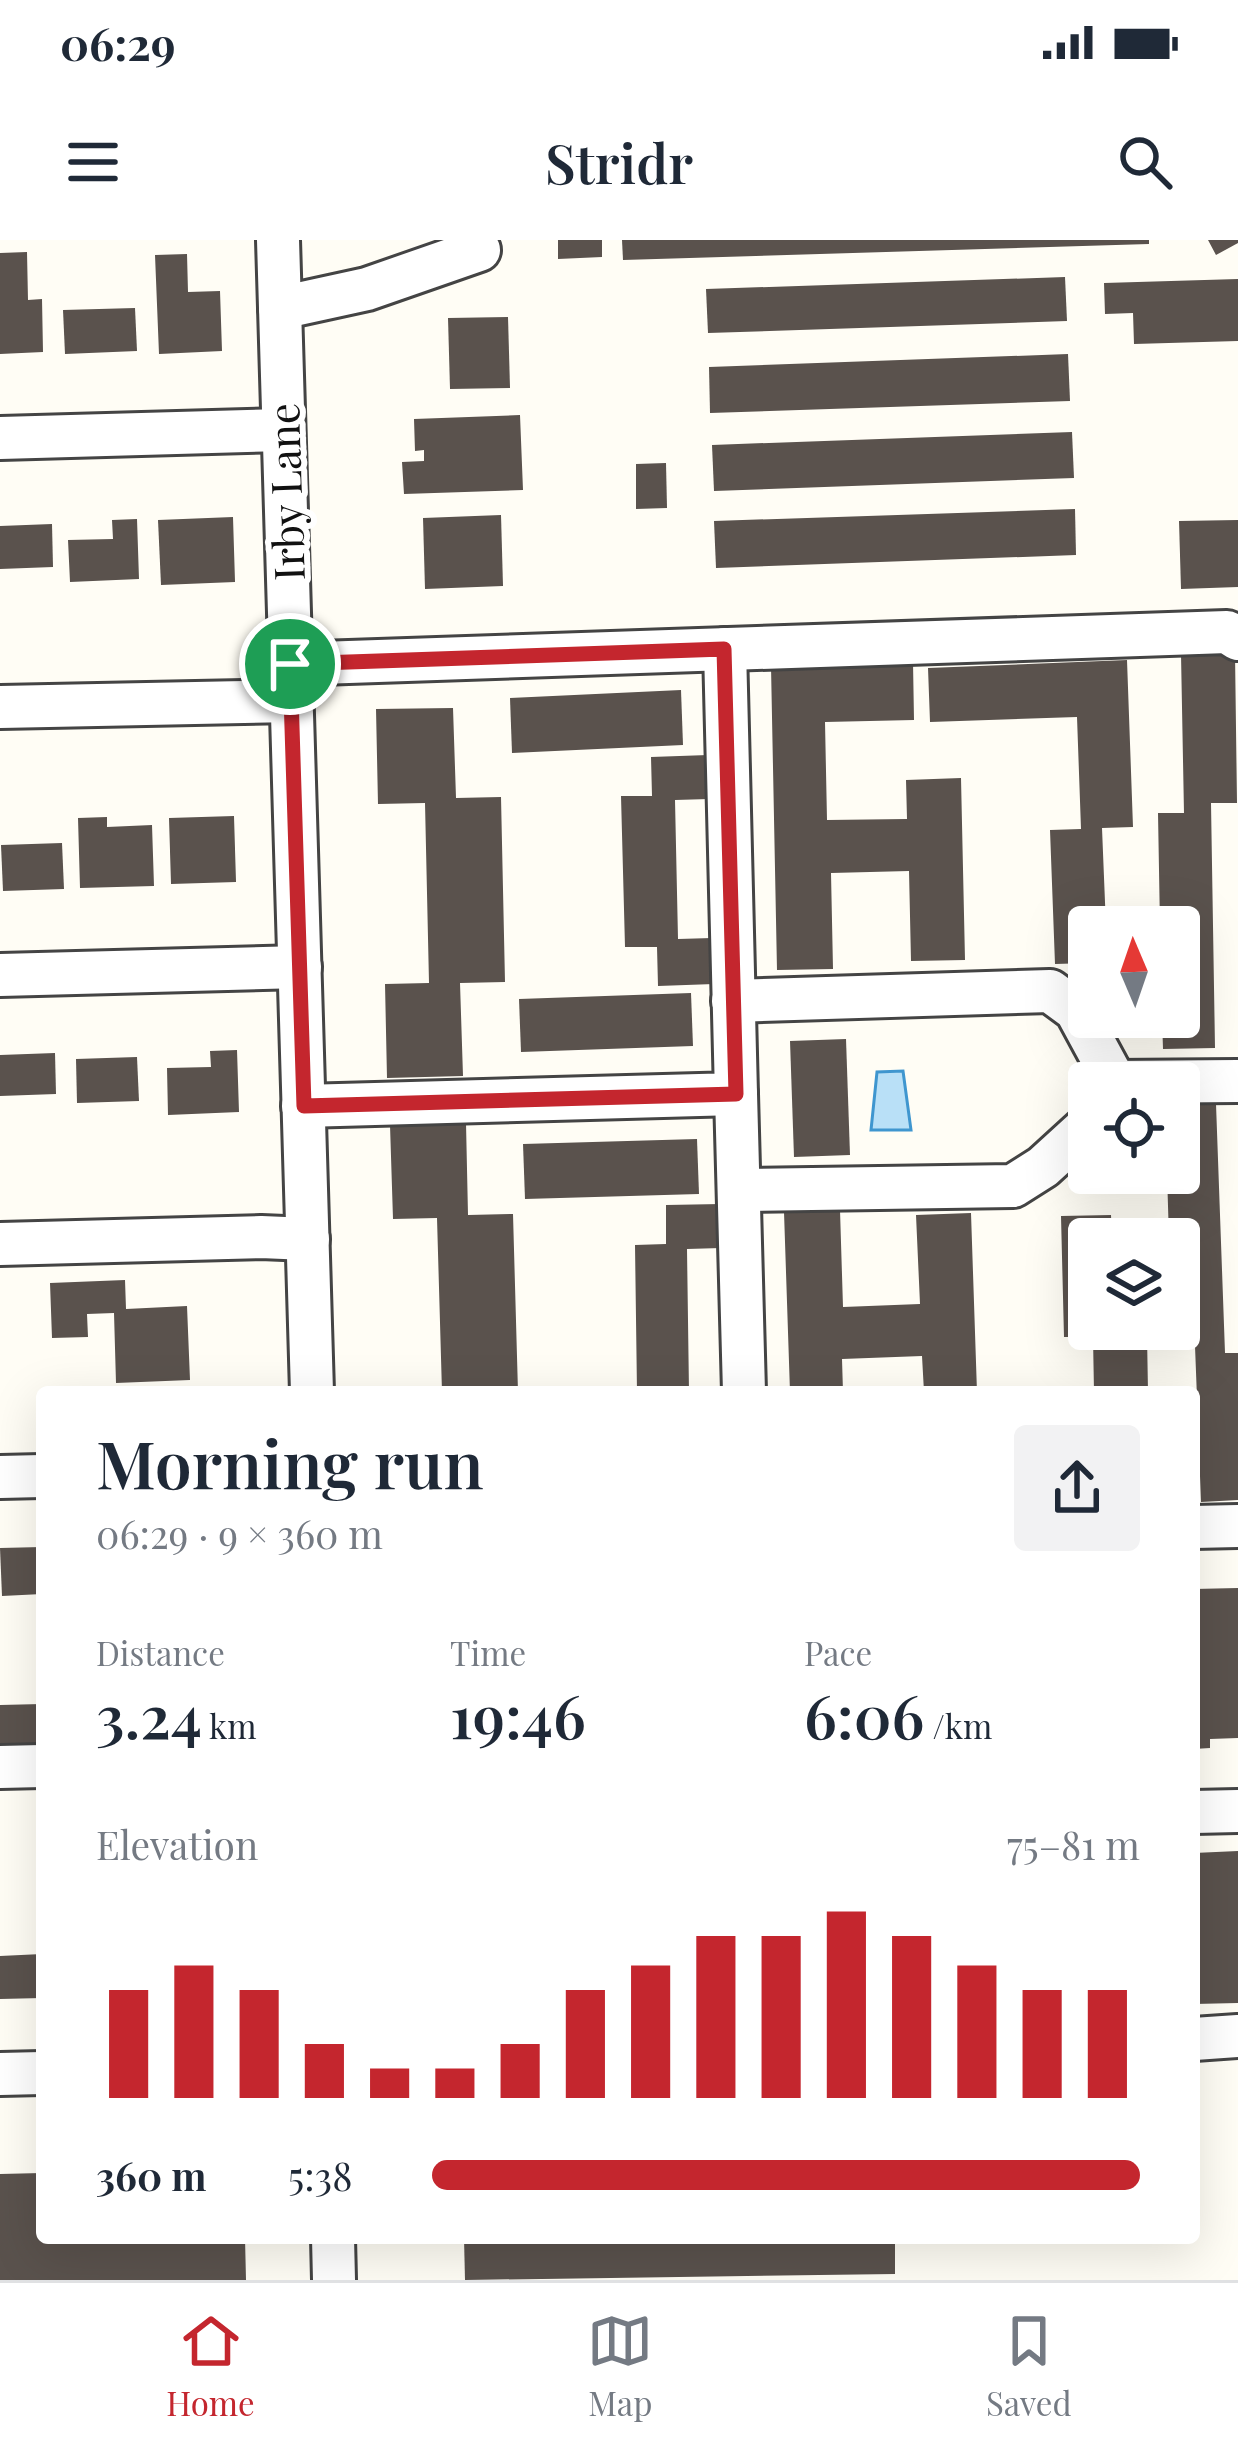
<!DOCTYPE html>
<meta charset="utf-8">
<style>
:root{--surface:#fff;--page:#f2f2f3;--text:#1f2937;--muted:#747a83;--line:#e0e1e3;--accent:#c4262e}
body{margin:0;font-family:"Playfair Display",serif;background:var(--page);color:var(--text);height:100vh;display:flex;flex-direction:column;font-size:45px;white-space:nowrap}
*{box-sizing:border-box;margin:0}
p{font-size:39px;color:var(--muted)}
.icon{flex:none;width:66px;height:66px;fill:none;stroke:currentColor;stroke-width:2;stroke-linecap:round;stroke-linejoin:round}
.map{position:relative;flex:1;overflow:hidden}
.panel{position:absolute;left:36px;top:1146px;width:1164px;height:858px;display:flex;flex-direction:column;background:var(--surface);border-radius:12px;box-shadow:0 12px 48px #0002}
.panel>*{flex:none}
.needle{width:78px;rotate:358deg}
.controls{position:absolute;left:1068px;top:666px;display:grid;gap:24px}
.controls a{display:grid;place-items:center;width:132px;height:132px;border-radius:12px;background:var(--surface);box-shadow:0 12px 48px #0002;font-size:60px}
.pin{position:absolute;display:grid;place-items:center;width:102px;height:102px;color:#fff;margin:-51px;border:6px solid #fff;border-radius:50%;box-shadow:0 3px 12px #0007}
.round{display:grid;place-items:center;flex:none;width:126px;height:126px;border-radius:12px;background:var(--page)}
.headline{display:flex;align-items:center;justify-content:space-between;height:204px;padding:0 60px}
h1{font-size:66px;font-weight:600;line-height:90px}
.figures{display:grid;grid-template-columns:repeat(3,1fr);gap:18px;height:204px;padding:12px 60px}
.figures div{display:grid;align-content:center}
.figures b{font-size:60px;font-weight:600}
.figures small{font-size:33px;font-weight:400}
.figures p{font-size:33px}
.chart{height:336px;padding:24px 60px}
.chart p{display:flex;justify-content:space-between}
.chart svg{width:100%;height:216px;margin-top:12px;stroke:var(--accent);stroke-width:6}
ul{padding:0 60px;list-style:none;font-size:39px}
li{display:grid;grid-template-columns:192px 144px 1fr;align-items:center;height:90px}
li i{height:30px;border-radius:15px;background:var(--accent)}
.status{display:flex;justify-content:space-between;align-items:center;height:84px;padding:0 60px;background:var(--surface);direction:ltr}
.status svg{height:33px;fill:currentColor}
header{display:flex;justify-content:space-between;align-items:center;height:156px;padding:0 60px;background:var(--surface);font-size:54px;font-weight:600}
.menu{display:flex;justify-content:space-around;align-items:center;height:168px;border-top:3px solid var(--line);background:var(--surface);font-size:33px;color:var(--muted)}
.menu a{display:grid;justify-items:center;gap:6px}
.menu .active{color:var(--accent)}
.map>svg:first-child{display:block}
.water{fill:#b9e0f7;stroke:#3f96cf;stroke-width:3}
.building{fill:#5a524d}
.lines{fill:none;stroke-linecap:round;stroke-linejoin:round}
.minor-casing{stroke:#444;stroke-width:48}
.minor{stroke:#fff;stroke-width:42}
.route-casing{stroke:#fff;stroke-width:24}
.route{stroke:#c4262e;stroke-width:15}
.labels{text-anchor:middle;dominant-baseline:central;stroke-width:12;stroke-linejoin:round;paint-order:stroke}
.street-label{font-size:42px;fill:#111;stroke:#fff}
</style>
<div class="status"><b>06:29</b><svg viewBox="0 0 49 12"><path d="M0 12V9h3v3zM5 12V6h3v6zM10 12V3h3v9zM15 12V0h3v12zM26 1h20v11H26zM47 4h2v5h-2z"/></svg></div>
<header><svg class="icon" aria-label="menu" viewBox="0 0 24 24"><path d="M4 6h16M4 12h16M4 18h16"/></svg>Stridr<svg class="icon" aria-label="search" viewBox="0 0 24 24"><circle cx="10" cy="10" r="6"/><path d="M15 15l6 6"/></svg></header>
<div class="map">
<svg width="1238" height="2040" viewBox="0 0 1238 2040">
<rect width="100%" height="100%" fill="#fffdf5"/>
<path class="water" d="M903,831L911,890H871L877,832Z"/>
<g class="building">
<path d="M558,0H602V17L558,19Z"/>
<path d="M622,0H1149V4L623,20Z"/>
<path d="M1208,0H1238V3L1216,15Z"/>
<path d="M27,12L28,60L42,59L43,112L0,114V13Z"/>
<path d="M187,14L188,52L220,51L222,111L159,114L155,15Z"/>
<path d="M1065,37L1067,81L708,93L706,49Z"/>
<path d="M1238,39V101L1134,104L1133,73L1105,74L1104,43Z"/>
<path d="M135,68L137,111L65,114L63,70Z"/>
<path d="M508,77L510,148L450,149L448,78Z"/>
<path d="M1068,114L1070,161L710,173L709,127Z"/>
<path d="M520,175L523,250L404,254L402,222L424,221V210L415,211L414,179Z"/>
<path d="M1072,192L1074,238L714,251L712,205Z"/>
<path d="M666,223L667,268L636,269V224Z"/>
<path d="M1075,269L1076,315L716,328L714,281Z"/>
<path d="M501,275L503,346L425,349L423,278Z"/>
<path d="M233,277L235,342L161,345L158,280Z"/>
<path d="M137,279L139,339L70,342L68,300L113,299L112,280Z"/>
<path d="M1238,280V347L1181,349L1179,281Z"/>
<path d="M52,284L53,327L0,329V286Z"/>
<path d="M1235,413L1237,563H1211L1215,808L1163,809L1162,777H1179V687H1160L1158,573H1184L1181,414Z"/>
<path d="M1127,420L1133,587L1102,588L1106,687H1089V723L1055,724L1050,590L1081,589L1077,477L930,482L928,428Z"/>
<path d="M913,422L914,480L825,482L827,580L907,579L906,540L961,538L965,720L911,721L909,631L831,633L833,729L777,730L771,426Z"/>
<path d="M681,450L683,505L512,513L510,458Z"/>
<path d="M453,468L456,558L501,557L505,742L460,743L463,836L387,838L385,744L429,743L425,563L378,564L376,469Z"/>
<path d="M708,515L709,559L675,560L678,699L712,698L714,744L658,746L657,707H625L621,556H652L651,517Z"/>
<path d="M234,576L236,642L171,644L169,578Z"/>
<path d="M107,577V587L152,585L154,646L80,648L78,578Z"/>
<path d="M62,603L64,649L3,651L1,605Z"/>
<path d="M691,753L693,806L521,812L519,759Z"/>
<path d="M846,799L850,915L794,917L790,801Z"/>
<path d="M237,810L239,872L168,875L167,828L211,827L210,811Z"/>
<path d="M55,813L56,854L0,856V815Z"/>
<path d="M137,817L139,861L77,863L76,819Z"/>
<path d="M1216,864L1225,1113H1238V1260L1201,1262L1195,1106L1173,1107L1172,1089H1179V999H1169L1167,933H1179V865Z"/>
<path d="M466,883L468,975L513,974L518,1152H442L437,978L393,979L390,885Z"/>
<path d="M697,899L699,954L525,959L523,904Z"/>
<path d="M721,964V1008L687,1009L689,1152H637L635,1005L666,1004V965Z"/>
<path d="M840,970L843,1067L920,1064L916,975L971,973L977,1152H924L922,1116L842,1119L843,1152H790L784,972Z"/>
<path d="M1111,975L1112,999H1089V1089H1114V1096L1147,1095L1148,1152H1094L1093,1097H1064L1061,976Z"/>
<path d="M125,1040L126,1069L187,1066L190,1140L116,1143L114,1073L87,1074L88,1097L52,1098L50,1043Z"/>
<path d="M42,1307V1354L2,1356L0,1308Z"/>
<path d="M1238,1348V1498L1210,1499V1508L1194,1509V1349Z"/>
<path d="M42,1464V1504L0,1505V1465Z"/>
<path d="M1238,1611V1763L1194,1764V1613Z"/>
<path d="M42,1714V1758L0,1759V1716Z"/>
<path d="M42,1933V1998H245L246,2040H0V1934Z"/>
<path d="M464,1998H895V2034L465,2040Z"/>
</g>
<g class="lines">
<g class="minor-casing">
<g id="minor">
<path d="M278,0L312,1152"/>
<path d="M280,68L367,49L479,10"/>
<path d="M0,198L283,190"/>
<path d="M290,424L1227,392L1238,399"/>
<path d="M0,467L292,461"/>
<path d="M0,735L300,727"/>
<path d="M733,761L1050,751L1076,770L1115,842L1238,841"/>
<path d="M736,854L744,1152"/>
<path d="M303,866L736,854L725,409"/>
<path d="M739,950L1013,946L1043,927L1089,885"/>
<path d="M0,1004L261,997L308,999"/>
<path d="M0,1237L42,1236"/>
<path d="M1194,1287L1238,1286"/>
<path d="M0,1527L42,1526"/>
<path d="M1194,1572L1238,1571"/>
<path d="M1194,1799L1238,1796"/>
<path d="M0,1834L42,1833"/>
<path d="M333,1998L334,2040"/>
</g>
</g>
<use href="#minor" class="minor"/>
</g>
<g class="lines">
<g class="route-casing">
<path id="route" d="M724,409L736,854L304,866L290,424Z"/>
</g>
<use href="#route" class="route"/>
</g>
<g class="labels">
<g class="street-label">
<text transform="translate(285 252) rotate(-92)">Irby Lane</text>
</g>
</g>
</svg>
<div class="controls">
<a><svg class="needle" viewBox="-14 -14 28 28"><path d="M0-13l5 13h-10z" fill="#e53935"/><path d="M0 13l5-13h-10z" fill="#747a83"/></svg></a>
<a><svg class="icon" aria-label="locate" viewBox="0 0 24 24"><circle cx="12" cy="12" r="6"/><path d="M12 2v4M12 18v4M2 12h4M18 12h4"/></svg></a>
<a><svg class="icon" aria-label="layers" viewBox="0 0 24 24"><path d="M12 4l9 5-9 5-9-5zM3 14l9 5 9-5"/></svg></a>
</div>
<div class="pin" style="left:290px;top:424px;background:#1e9e55"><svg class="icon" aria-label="arrive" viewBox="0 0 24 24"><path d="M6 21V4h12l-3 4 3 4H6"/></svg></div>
<section class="panel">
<div class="headline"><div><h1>Morning run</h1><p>06:29 · 9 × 360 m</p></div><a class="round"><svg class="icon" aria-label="share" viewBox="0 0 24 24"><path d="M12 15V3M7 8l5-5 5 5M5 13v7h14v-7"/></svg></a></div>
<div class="figures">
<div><p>Distance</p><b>3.24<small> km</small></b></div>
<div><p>Time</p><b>19:46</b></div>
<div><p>Pace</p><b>6:06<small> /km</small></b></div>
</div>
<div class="chart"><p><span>Elevation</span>75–81 m</p>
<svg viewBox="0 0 160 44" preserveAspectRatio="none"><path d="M5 44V22M15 44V17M25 44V22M35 44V33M45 44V38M55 44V38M65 44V33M75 44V22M85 44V17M95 44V11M105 44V11M115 44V6M125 44V11M135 44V17M145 44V22M155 44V22"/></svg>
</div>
<ul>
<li><b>360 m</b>5:38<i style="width:100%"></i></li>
</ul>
</section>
</div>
<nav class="menu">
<a class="active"><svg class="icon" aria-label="home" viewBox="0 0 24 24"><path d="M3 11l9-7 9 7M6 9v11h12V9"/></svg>Home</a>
<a><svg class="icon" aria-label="map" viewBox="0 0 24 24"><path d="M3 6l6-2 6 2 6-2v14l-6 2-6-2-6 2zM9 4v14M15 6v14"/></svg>Map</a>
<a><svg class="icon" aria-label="saved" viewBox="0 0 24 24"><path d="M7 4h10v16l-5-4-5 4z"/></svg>Saved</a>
</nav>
